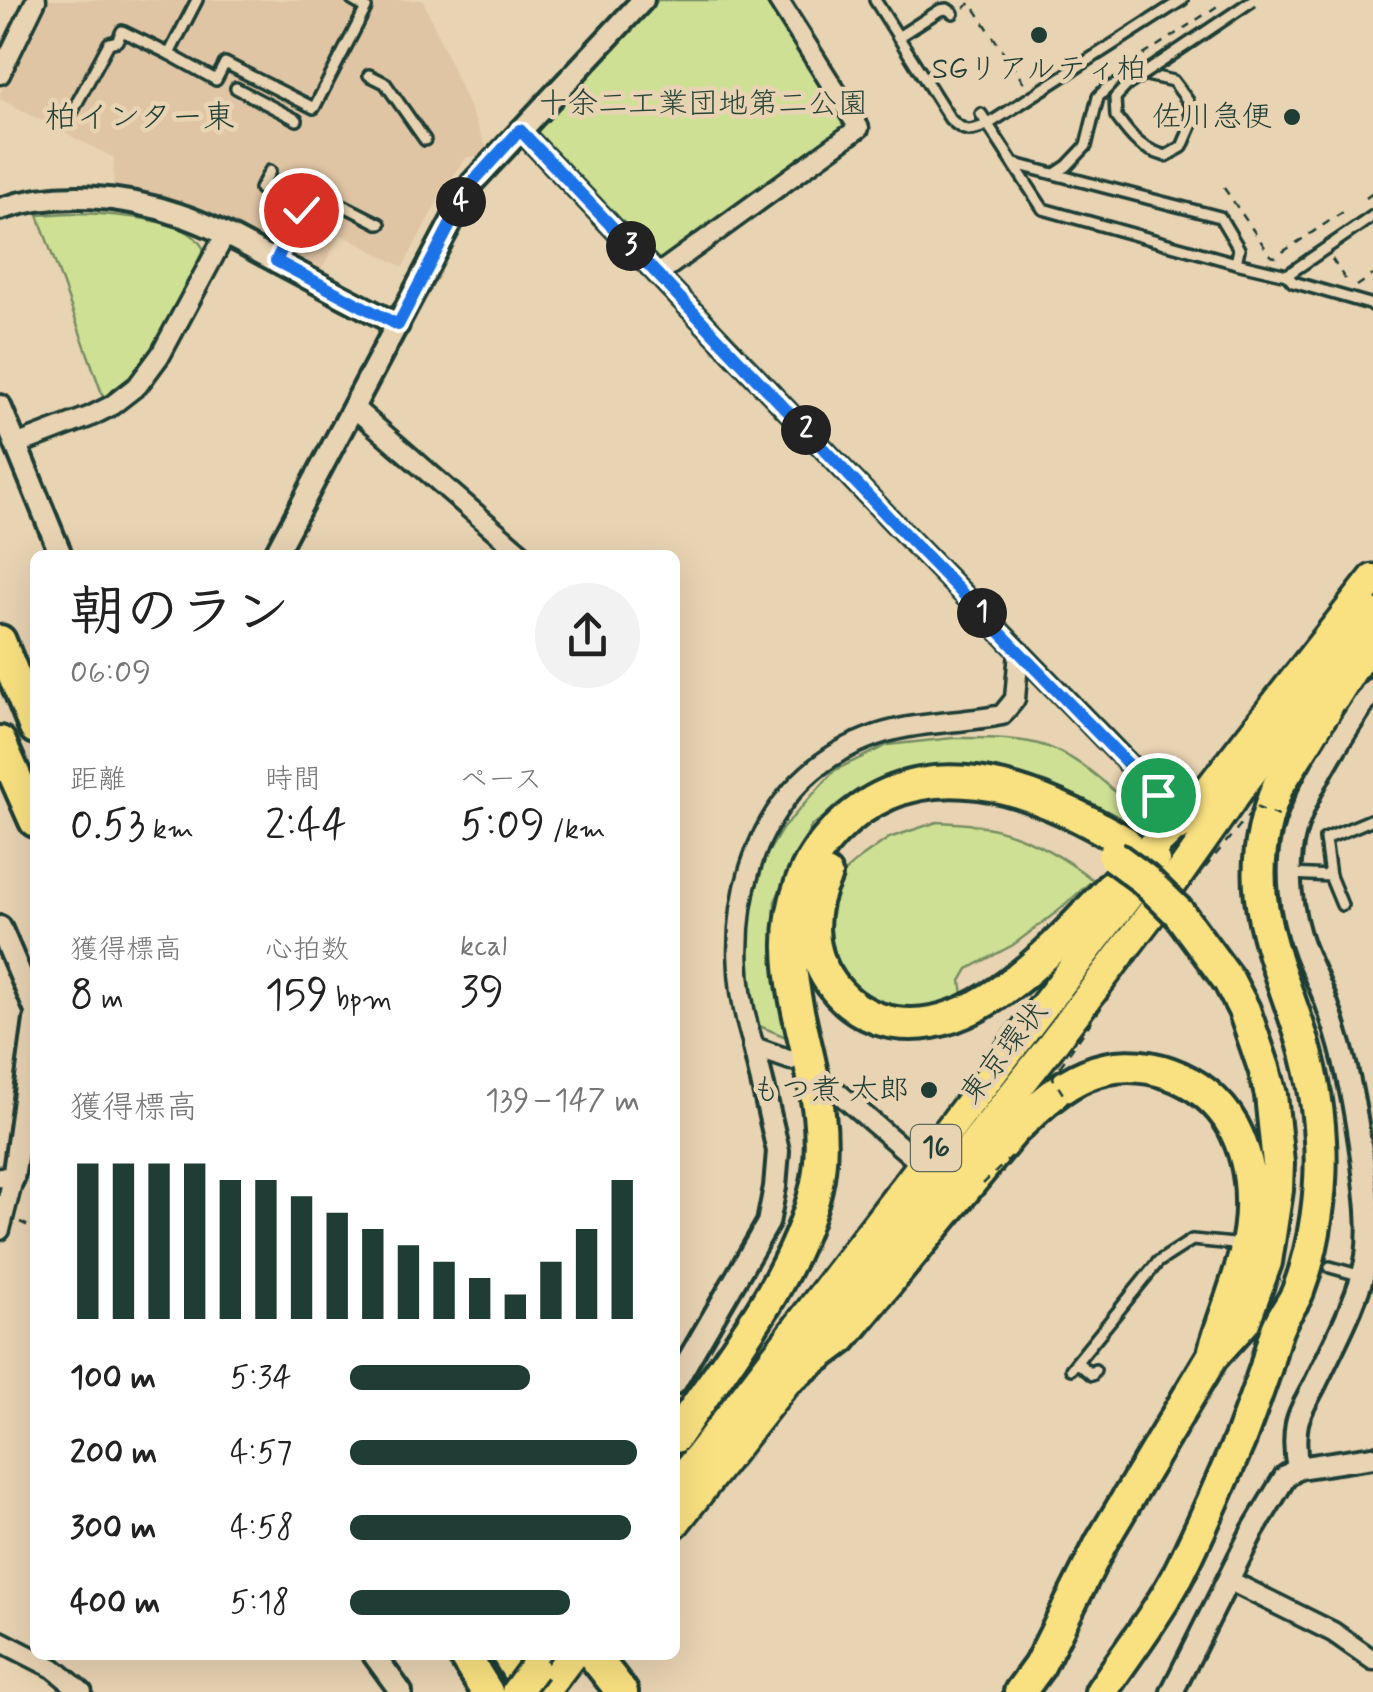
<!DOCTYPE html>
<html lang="ja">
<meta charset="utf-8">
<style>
:root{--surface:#fff;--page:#f2f2f2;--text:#222;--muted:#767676;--accent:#1f3d34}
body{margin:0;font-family:Mynerve,"Klee One",sans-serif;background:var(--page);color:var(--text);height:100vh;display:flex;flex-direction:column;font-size:38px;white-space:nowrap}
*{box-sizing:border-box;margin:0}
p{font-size:32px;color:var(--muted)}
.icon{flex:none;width:55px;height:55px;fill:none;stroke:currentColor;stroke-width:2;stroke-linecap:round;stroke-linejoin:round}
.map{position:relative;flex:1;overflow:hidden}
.side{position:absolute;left:30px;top:550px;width:650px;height:1110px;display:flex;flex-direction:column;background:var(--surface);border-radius:15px;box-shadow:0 10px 40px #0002}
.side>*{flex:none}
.pin{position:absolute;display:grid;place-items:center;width:85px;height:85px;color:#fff;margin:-42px;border:5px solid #fff;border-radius:50%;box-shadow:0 2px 10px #0007}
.km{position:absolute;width:50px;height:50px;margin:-25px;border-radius:50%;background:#222;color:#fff;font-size:28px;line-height:50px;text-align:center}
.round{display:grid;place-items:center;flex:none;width:105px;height:105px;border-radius:52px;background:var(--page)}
.headline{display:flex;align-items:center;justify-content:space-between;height:170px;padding:0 40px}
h1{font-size:55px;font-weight:600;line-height:75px}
.figures{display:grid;grid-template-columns:repeat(3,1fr);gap:15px;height:170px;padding:10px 40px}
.figures div{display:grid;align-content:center}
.figures b{font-size:42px;font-weight:600}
.figures small{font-size:28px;font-weight:400}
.figures p{font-size:28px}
.chart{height:280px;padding:20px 40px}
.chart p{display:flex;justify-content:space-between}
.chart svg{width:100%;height:180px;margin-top:10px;stroke:var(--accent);stroke-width:6}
ul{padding:0 40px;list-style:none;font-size:32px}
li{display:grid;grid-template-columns:160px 120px 1fr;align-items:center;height:75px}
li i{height:25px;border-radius:12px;background:var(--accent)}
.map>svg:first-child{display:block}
.built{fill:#e0c5a5}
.green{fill:#cee094;stroke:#768e64;stroke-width:2.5}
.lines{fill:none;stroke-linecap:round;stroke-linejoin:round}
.service-casing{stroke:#1f3d34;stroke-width:16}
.minor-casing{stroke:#1f3d34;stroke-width:25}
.tertiary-casing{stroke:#1f3d34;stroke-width:28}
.trunk-casing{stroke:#1f3d34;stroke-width:35}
.motorway-casing{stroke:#1f3d34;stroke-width:38}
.path{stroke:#1f3d34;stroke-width:2.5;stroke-dasharray:8 8;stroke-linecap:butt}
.service{stroke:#e8d3b2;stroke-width:9}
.minor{stroke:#e8d3b2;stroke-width:18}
.tertiary{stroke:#e8d3b2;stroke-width:20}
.trunk{stroke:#f9e181;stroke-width:28}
.motorway{stroke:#f9e181;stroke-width:30}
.service-bridge-casing{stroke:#1f3d34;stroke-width:16;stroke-linecap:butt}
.trunk-bridge-casing{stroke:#1f3d34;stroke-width:35;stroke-linecap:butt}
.motorway-bridge-casing{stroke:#1f3d34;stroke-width:38;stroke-linecap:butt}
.path-bridge{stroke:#1f3d34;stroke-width:2.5;stroke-dasharray:8 8;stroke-linecap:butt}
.service-bridge{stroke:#e8d3b2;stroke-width:9}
.trunk-bridge{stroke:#f9e181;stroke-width:28}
.motorway-bridge{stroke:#f9e181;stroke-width:30}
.route-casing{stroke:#fff;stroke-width:20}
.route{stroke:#1a73e8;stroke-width:12}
.poi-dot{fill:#1f3d34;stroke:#e8d3b2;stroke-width:4}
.labels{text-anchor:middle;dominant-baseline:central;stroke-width:9;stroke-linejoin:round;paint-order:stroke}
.shield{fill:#e8d3b2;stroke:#5b6a5a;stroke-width:2.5}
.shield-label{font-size:28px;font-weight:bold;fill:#1f3d34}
.poi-label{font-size:30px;fill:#1f3d34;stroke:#e8d3b2;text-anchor:end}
.park-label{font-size:30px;fill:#284539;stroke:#e8d3b2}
.street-label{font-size:30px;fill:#1f3d34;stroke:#e8d3b2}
.neighbourhood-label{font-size:32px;fill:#1f3d34;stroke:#e8d3b2}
</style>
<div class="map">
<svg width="1373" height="1692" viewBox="0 0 1373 1692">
<rect width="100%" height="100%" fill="#e8d3b2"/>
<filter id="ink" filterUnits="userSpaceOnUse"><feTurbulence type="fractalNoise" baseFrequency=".01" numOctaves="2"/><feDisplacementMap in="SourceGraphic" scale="20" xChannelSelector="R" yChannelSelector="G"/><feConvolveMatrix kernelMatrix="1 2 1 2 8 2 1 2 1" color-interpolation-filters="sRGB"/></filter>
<g filter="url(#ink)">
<path class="built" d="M45,0H423L487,149L480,157H467L446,185L403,267L341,234L318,275L179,205L113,188L114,158L0,99V93Z"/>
<g class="green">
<path d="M658,0H767L845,120L842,130L665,260H657L538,135L537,128Z"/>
<path d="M68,213C99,213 169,217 193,236C198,240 201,245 204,249C184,288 161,351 130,381C122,389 113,395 105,402L38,215Z"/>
<path d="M953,738C981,738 1022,737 1048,747C1083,760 1118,792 1141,820L1133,830L970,769L847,804L812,825L775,901L773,948L786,1037L757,1025L745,968L749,914L766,856L782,829L835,770L887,745Z"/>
<path d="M937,822C953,823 970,823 986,827C1026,835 1061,855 1093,880L1058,911L1013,945L968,969L961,981L964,1001L932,1013L871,1009L825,955L822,916L836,879L859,859L889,838Z"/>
</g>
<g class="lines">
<g class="service-casing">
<g id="service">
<path d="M197,0L169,54L216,80L225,63L314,108L366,8L352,0"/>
<path d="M875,0L950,119C965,133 969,132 987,125L1182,0"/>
<path d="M898,37L940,10L947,9L953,13"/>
<path d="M369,75L385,83L425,140"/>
<path d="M236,88L297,120"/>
<path d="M72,112L109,43L117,41L122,31L169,54"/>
<path d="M981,114L1043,209L1236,263L1287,275L1373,216"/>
<path d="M1015,164L1220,217L1239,249L1236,263"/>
<path d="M270,171L260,189L301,210"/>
<path d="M1055,174L1067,166L1086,146L1098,97L1106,89L1142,74L1173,81L1188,101L1192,124L1182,147L1166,156C1139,148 1132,138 1116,116"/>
<path d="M277,259L311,189L380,224"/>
<path d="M1287,275L1293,282L1373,305"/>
<path d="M1291,874L1330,876L1342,905"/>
<path d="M1330,876L1325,839L1373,819"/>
<path d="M1330,1267L1362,1276"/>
<path d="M1077,1362L1092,1375L1095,1370"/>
<path d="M1071,1369L1158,1262L1192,1240L1234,1244"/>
</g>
</g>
<g class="minor-casing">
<g id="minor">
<path d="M0,74L36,0"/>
<path d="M520,130L897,526L1159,795"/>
<path d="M658,274L859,128L778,0"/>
<path d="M353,407L523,555"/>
<path d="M16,445L89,417L111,406L138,385L161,354L225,235"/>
<path d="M791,1060L754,1047C716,934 744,787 866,739C909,721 957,724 1002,715L1015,699L1019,651"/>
<path d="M835,1090L928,1170"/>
<path d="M0,1177L13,1179L0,1230"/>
<path d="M1228,1580L1333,1632L1373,1660"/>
<path d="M0,1641L53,1668L82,1692"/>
</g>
</g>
<g class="tertiary-casing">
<g id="tertiary">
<path d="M0,209C58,190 123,195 180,215C214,226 245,245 276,261C317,283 357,304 398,325"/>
<path d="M0,406L61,555"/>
<path d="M275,555L472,183L643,0"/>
<path d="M0,927L35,1009"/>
<path d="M13,1179L35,1020"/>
<path d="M675,1383L768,1223L775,1187L778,1151L754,1047"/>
<path d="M1298,1468C1295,1453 1294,1439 1297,1423C1300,1409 1310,1395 1316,1382C1333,1346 1361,1295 1367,1256C1371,1226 1367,1195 1363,1165C1356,1112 1347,1061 1329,1010C1322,988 1311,968 1303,947C1291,914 1285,870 1294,835C1306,788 1346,730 1373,689"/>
<path d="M374,1655L401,1692"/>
<path d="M1172,1692L1252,1532L1285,1477L1298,1468L1373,1457"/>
</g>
</g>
<g class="trunk-casing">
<g id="trunk">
<path d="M1180,826L1373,579"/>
<path d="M675,1487L1155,861"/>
<path d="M675,1523L1050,1047L1156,907L1243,784L1373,613"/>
<path d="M544,1692L572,1655"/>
</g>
</g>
<g class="motorway-casing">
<g id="motorway">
<path d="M0,641L35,728"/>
<path d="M0,742L35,821"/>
<path d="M826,875C808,910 808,951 831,983C843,1000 859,1012 879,1019C971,1049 1061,940 1117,881C1142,856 1168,832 1194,807"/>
<path d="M786,1380L842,1338L1013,1131C1035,1110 1057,1087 1086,1075C1139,1052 1205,1076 1233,1126C1245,1149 1251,1175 1251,1200C1253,1252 1228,1301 1214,1350"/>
<path d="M675,1437C727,1360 794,1280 816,1188C835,1104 792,1031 790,949C789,905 803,864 834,832C920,743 1034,787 1125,842"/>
<path d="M464,1655L487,1692"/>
<path d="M508,1655L531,1692"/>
<path d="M593,1655L622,1692"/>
<path d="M1020,1692L1039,1666L1101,1543L1212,1357L1244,1322L1266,1262L1277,1190L1278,1163L1271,1095L1264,1068L1244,1010L1229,981L1178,912"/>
<path d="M1101,1692C1125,1656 1157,1615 1177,1577C1200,1532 1220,1485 1240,1439C1249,1415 1258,1391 1266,1367C1270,1353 1273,1337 1280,1323C1285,1312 1294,1302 1298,1291C1315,1247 1323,1186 1320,1140C1318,1102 1311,1065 1299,1029C1269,939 1239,880 1278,786L1373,635"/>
</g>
</g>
<g class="path">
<path d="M964,8L971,3L1025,85"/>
<path d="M1130,64L1219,5"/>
<path d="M1224,188L1271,256L1275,257L1343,212"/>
<path d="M1366,198L1373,193"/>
<path d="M1332,259L1347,282"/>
<path d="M1357,286L1373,275"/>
<path d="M20,1222L35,1229"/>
</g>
<use href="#service" class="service"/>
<use href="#minor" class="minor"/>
<use href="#tertiary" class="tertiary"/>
<use href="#trunk" class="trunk"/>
<use href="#motorway" class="motorway"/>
<g class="service-bridge-casing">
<path id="service-bridge" d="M1116,116L1115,98L1127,85L1253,0"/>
</g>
<g class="trunk-bridge-casing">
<path id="trunk-bridge" d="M516,1692L534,1668"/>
</g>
<g class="motorway-bridge-casing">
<path id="motorway-bridge" d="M1113,856L1144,879L1178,912"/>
</g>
<g class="path-bridge">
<path d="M1195,880L1255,807L1282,817L1348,702"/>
<path d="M983,1184L1068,1102L1053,1078L1054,1075L1136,958"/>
</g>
<use href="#service-bridge" class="service-bridge"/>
<use href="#trunk-bridge" class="trunk-bridge"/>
<use href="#motorway-bridge" class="motorway-bridge"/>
</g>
</g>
<g class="lines" filter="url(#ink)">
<g class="route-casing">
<path id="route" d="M301,210L276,261L398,325L472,183L520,130L897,526L1158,795"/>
</g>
<use href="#route" class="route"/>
</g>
<g class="poi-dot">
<circle cx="1039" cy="35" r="10"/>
<circle cx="1292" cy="117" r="10"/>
<circle cx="929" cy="1090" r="10"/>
</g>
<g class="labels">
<rect class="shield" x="911" y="1125" width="50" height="46" rx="8"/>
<g class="shield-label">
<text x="936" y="1148">16</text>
</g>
<g class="poi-label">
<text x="1039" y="69" text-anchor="middle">SGリアルティ柏</text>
<text x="1272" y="117">佐川急便</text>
<text x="909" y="1090">もつ煮 太郎</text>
</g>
<g class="park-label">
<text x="703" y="104">十余二工業団地第二公園</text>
</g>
<g class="street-label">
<text transform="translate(1004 1053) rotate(-52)">東京環状</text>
</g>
<g class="neighbourhood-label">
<text x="140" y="118">柏インター東</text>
</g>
</g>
</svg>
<div class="pin" style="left:1158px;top:795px;background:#1e9e55"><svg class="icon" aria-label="arrive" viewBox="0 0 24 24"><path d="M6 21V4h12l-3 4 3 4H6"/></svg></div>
<div class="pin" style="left:301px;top:210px;background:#d93025"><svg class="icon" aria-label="check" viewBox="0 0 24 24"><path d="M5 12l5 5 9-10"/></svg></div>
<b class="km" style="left:982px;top:613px">1</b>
<b class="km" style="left:806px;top:430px">2</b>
<b class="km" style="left:631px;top:246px">3</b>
<b class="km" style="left:461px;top:202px">4</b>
<section class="side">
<div class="headline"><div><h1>朝のラン</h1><p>06:09</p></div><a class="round"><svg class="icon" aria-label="share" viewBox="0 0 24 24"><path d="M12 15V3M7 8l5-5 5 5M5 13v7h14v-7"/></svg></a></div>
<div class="figures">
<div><p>距離</p><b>0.53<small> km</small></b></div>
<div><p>時間</p><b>2:44</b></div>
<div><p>ペース</p><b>5:09<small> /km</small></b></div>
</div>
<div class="figures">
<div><p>獲得標高</p><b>8<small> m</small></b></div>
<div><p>心拍数</p><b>159<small> bpm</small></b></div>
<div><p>kcal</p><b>39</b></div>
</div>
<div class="chart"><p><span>獲得標高</span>139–147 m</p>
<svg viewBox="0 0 160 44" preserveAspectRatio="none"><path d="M5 44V6M15 44V6M25 44V6M35 44V6M45 44V10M55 44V10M65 44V14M75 44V18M85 44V22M95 44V26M105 44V30M115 44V34M125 44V38M135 44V30M145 44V22M155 44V10"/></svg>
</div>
<ul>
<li><b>100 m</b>5:34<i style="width:62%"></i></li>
<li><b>200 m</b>4:57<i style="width:99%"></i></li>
<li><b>300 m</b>4:58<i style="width:97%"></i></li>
<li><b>400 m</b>5:18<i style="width:76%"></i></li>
</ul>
</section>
</div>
